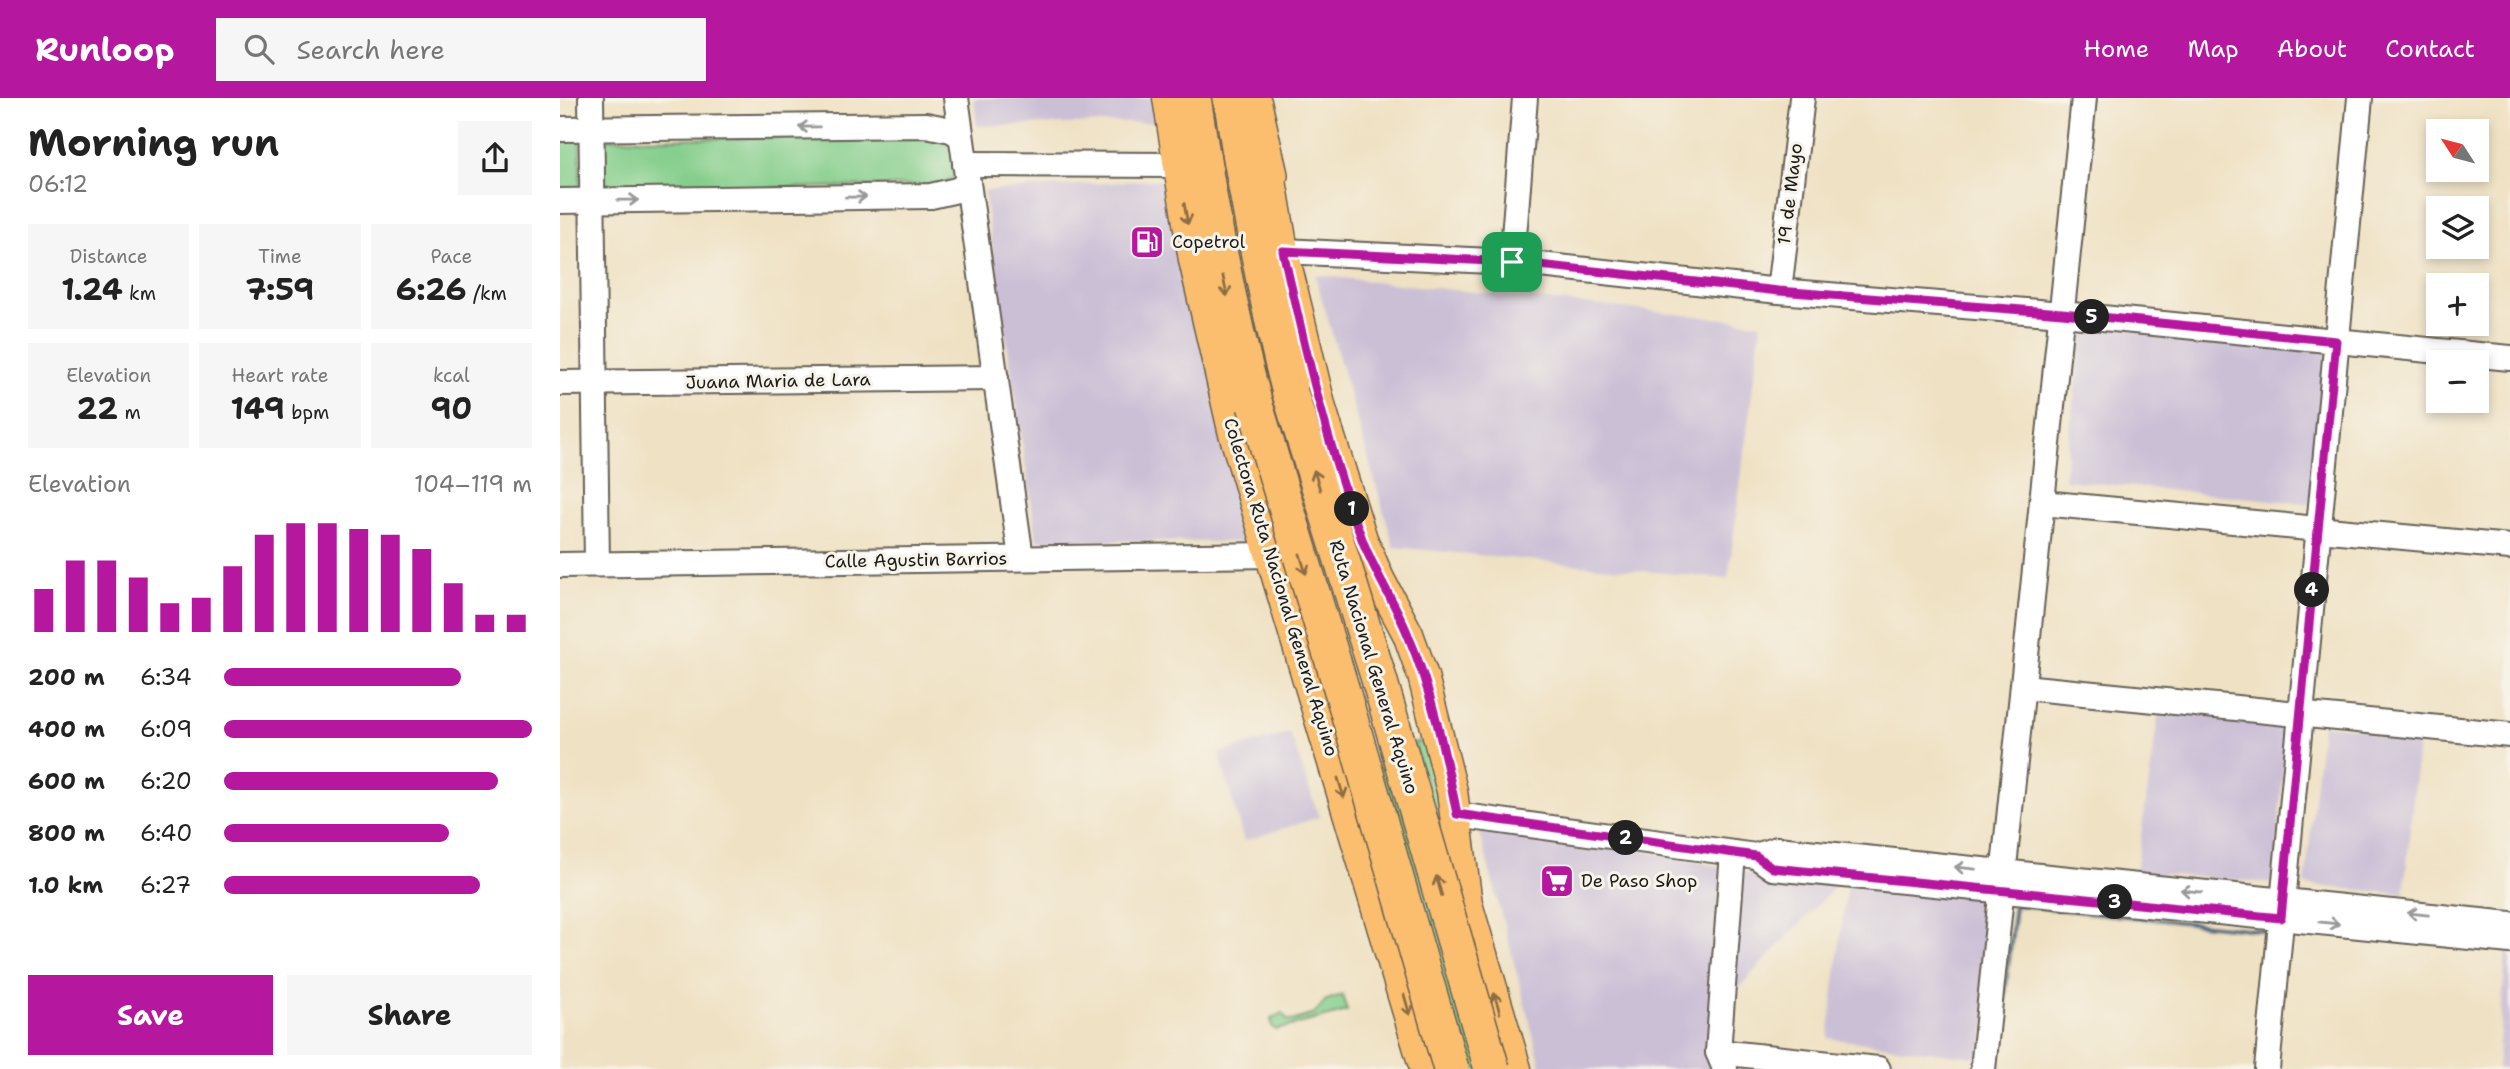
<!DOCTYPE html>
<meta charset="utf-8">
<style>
:root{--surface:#fff;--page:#f6f6f6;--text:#222;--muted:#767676;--accent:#b5179e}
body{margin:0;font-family:"Shantell Sans",sans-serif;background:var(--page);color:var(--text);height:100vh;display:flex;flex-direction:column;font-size:26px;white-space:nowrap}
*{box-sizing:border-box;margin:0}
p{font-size:23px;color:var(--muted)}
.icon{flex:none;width:38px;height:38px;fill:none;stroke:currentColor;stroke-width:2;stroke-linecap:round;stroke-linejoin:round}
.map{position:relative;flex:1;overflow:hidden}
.drawer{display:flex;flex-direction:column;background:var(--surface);width:560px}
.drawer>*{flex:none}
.needle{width:46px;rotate:306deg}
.buttons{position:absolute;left:1866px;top:21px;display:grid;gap:14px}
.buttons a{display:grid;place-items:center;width:63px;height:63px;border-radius:0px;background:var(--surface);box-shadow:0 4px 10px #0003;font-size:35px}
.pin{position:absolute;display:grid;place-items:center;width:60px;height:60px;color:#fff;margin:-30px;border-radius:14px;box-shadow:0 4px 10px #0006}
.km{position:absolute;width:35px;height:35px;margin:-18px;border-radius:50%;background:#222;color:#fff;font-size:19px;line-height:35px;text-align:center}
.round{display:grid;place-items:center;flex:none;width:74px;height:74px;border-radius:0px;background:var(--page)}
.overview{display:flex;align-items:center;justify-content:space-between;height:119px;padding:0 28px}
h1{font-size:38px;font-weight:700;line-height:52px}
.figures{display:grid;grid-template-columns:repeat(3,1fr);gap:10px;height:119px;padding:7px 28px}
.figures div{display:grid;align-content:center;border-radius:0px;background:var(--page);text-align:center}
.figures b{font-size:30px;font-weight:700}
.figures small{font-size:19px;font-weight:400}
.figures p{font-size:19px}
.chart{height:196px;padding:14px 28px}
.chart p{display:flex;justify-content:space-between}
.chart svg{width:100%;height:126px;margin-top:7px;stroke:var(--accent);stroke-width:6}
.action{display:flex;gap:14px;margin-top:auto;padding:14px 28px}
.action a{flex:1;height:80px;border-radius:0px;background:var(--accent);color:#fff;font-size:28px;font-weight:700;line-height:80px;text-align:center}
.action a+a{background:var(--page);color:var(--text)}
ul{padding:0 28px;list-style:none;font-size:23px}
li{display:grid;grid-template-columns:112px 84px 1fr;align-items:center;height:52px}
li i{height:18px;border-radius:9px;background:var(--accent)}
header{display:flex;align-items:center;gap:42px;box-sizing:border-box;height:98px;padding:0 35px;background:var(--accent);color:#fff}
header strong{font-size:33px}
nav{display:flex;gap:38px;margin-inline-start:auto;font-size:24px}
.search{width:490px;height:63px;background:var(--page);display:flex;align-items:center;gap:18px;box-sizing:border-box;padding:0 24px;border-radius:0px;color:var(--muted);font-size:26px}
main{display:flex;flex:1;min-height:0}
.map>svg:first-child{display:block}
.industrial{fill:#cbbfd6}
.green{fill:#84ce8b;stroke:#507554;stroke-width:2}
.water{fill:#70abe1;stroke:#46647e;stroke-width:2}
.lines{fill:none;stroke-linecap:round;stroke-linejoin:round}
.minor-casing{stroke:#666156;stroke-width:28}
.major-casing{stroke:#666156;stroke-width:33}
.highway-casing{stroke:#666156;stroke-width:38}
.minor{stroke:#fff;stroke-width:24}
.major{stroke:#fbbe6e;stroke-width:30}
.highway{stroke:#fbbe6e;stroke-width:35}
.highway-bridge-casing{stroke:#666156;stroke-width:38;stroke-linecap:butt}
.highway-bridge{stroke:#fbbe6e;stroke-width:35}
.oneway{stroke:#999}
.oneway2{stroke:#8c6d45}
.route-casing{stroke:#fff;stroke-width:14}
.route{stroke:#b5179e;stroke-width:9}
.labels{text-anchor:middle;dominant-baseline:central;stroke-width:6;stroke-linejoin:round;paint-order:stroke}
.street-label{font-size:18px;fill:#1c1c1c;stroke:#f7f3e8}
.poi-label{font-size:18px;fill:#1c1c1c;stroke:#f7f3e8;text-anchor:start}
</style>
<header>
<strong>Runloop</strong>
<div class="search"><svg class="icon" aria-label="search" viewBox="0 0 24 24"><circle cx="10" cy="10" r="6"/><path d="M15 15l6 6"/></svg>Search here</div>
<nav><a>Home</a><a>Map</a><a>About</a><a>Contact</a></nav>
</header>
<main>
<section class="drawer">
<div class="overview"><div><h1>Morning run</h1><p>06:12</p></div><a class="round"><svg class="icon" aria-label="share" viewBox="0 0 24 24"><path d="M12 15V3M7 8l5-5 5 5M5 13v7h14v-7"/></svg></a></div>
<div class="figures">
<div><p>Distance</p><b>1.24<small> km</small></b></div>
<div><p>Time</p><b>7:59</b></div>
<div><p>Pace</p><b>6:26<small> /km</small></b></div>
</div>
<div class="figures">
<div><p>Elevation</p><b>22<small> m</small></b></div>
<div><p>Heart rate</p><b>149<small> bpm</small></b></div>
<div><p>kcal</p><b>90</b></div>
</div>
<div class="chart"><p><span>Elevation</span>104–119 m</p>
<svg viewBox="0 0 160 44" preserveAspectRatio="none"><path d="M5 44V29M15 44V19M25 44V19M35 44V25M45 44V34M55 44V32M65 44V21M75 44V10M85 44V6M95 44V6M105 44V8M115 44V10M125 44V15M135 44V27M145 44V38M155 44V38"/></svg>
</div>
<ul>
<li><b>200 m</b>6:34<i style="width:77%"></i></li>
<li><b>400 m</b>6:09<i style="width:100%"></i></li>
<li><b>600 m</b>6:20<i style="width:89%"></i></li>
<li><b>800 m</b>6:40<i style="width:73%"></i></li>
<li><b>1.0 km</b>6:27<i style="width:83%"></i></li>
</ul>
<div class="action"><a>Save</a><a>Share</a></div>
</section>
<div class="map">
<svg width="1950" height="971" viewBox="0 0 1950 971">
<rect width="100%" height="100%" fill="#f7f3e8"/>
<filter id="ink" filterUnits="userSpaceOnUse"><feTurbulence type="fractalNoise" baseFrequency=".0143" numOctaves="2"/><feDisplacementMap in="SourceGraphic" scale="14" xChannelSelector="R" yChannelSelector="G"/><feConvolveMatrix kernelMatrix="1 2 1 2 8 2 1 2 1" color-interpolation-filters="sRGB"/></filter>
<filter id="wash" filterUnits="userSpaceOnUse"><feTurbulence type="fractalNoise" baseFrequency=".00686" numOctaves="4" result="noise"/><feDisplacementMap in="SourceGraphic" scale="28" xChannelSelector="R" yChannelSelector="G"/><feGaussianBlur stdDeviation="1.57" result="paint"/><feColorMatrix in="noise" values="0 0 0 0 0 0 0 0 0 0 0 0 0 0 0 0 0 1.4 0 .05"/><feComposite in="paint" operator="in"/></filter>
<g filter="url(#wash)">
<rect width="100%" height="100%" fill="#efe1c3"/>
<g class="industrial">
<path d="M414,0H599L603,24L417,28Z"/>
<path d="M607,81L693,444L477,442L424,93Z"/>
<path d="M755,177L1201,225L1168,481L834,449Z"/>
<path d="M1523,226L1787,255L1763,407L1504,382Z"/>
<path d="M1599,612L1727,624L1714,785L1576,774Z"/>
<path d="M1762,627L1859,635L1844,796L1745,787Z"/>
<path d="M730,635L759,719L684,743L659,655Z"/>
<path d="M915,717L1188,775L1280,783L1158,912L1180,969L1298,963L1300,971H982Z"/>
<path d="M1288,777L1450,794L1420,960L1268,940Z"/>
<path d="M1946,854L1950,855V971H1937Z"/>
</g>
<g class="green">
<path d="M382,39L392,49L396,75L391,82L380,87L49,93L43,90V44L49,41Z"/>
<path d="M0,42H20V92L0,93Z"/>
<path d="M861,643L869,648L900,804L854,645Z"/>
<path d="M828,654L923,971H902L815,657Z"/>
<path d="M782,897L787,913L716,932L712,929L711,921L723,915L727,922L732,923L754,916L766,902Z"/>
</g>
<path class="water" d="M1454,806L1707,832V834L1456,808L1438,971H1436Z"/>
</g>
<g filter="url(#ink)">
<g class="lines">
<g class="minor-casing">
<g id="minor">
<path d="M31,0L37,466"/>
<path d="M396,0L461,460"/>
<path d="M0,31L366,27L391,32L401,38"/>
<path d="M405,66L618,67"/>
<path d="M0,103L371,98L397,92L408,85"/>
<path d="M723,153L952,164L1219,193L1502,216L1950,260"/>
<path d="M952,164L965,0"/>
<path d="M1219,193L1242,0"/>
<path d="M0,285L436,280"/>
<path d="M1482,405L1950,449"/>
<path d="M0,467L712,457"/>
<path d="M1463,589L1950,637"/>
<path d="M897,717L1196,758L1213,770L1950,843"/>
<path d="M1196,758L1217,751L1950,826"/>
<path d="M1158,954L1318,971"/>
<path d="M1165,971L1158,954L1173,755"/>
<path d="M1423,971L1524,0"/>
<path d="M1707,971L1800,0"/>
</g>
</g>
<g class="major-casing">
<g id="major">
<path d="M608,0L634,162L673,332L865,971"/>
<path d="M706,53L723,153L761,311L802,441L819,481L848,536L863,578L892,693L907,806L956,971"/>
</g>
</g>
<g class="highway-casing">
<g id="highway">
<path d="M633,0C649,103 667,206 695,307"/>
<path d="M671,0C687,100 705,198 730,295"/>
<path d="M694,6L710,77"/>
</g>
</g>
<use href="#minor" class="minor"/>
<use href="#major" class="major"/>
<use href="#highway" class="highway"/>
<g class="highway-bridge-casing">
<g id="highway-bridge">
<path d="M730,295L819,581L932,971"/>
<path d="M695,307L782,593L891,971"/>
</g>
</g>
<use href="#highway-bridge" class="highway-bridge"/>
</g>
<defs><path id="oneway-shaft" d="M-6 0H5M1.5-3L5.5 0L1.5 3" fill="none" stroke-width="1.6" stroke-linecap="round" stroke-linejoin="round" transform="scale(1.75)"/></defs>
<g class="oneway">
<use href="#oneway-shaft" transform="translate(249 29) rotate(179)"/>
<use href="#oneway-shaft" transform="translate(296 99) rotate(-1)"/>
<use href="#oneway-shaft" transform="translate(68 102) rotate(-1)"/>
<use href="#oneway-shaft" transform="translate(1405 770) rotate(-174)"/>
<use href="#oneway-shaft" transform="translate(1631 793) rotate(-174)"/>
<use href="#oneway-shaft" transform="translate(1858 816) rotate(-174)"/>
<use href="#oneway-shaft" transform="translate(1769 825) rotate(6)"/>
</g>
<g class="oneway2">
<use href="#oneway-shaft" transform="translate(626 116) rotate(80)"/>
<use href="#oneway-shaft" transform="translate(665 188) rotate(78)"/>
<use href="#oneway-shaft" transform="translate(757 382) rotate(-107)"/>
<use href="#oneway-shaft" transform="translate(743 466) rotate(73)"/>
<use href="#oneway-shaft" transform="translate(781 690) rotate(73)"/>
<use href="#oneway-shaft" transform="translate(879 788) rotate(-106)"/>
<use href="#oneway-shaft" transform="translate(937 905) rotate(-106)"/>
<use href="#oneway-shaft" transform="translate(847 907) rotate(74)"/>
</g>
</g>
<g class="lines" filter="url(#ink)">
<g class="route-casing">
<path id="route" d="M723,153L952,164L1219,193L1502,215L1776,243L1721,820L1213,770L1196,758L897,716C885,656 872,593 848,537C835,504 814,474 802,441C767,348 745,250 723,153Z"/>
</g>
<use href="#route" class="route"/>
</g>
<defs>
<g id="fuel-square" transform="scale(1.75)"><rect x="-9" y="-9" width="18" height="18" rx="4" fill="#b5179e" stroke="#f7f3e8"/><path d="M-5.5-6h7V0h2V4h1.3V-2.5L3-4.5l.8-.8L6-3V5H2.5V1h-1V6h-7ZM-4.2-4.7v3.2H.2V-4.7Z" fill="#fff"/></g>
<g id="supermarket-square" transform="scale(1.75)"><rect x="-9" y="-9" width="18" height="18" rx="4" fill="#b5179e" stroke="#f7f3e8"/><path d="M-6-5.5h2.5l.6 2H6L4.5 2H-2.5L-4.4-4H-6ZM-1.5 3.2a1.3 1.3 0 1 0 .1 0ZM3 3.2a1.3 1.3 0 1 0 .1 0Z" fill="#fff"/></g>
</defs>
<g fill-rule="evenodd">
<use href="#fuel-square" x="587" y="144"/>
<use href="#supermarket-square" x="997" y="783"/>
</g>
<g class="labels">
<g class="street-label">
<text transform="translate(1230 96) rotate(-83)">19 de Mayo</text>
<text transform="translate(218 283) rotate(-1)">Juana Maria de Lara</text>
<text transform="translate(356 462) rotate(-1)">Calle Agustin Barrios</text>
<text transform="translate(721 489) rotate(73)">Colectora Ruta Nacional General Aquino</text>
<text transform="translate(814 569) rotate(73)">Ruta Nacional General Aquino</text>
</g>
<g class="poi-label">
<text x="612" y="144">Copetrol</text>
<text x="1021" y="783">De Paso Shop</text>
</g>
</g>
</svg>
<div class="buttons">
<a><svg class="needle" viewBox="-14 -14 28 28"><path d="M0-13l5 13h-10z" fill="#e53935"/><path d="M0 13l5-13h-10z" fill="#767676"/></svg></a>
<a><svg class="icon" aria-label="layers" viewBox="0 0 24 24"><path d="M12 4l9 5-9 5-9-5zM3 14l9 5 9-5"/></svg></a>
<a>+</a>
<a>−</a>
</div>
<div class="pin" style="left:952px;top:164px;background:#1e9e55"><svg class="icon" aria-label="arrive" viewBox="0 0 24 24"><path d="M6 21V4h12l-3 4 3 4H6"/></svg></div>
<b class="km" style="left:792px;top:411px">1</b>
<b class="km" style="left:1066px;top:740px">2</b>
<b class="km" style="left:1555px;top:804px">3</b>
<b class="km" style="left:1752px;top:492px">4</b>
<b class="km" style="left:1532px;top:219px">5</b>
</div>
</main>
